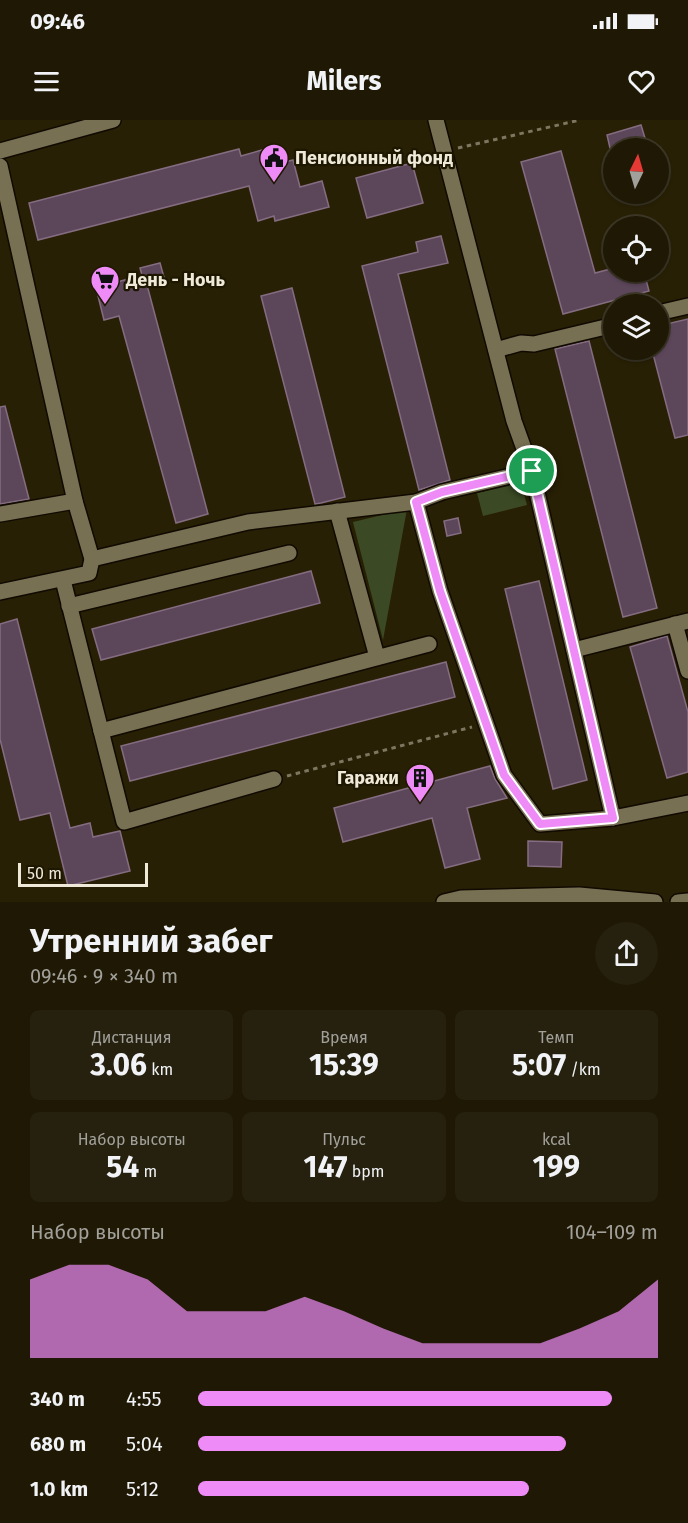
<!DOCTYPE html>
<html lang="ru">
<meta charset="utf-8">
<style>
:root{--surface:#1e1804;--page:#26210e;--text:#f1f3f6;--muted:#a1a09a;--line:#3c3726;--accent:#ef8bf7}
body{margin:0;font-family:"Fira Sans",sans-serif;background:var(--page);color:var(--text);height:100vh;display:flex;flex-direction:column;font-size:22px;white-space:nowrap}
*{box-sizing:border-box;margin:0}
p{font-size:20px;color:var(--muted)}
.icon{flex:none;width:33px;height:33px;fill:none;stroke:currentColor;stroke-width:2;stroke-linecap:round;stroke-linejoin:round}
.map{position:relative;height:782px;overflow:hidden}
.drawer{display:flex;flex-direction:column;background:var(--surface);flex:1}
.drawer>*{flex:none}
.needle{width:39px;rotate:5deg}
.controls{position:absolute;left:603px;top:18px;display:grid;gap:12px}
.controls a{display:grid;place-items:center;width:66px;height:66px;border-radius:50%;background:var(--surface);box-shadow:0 2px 4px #0004,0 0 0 2px var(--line);font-size:30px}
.scale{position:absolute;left:18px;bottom:15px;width:130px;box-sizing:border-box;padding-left:6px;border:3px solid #eee9d9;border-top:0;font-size:16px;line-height:21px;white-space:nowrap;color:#eee9d9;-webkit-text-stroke:4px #1e1700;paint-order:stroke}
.pin{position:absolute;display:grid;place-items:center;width:51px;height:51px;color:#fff;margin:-26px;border:3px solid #fff;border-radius:50%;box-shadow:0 2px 6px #0007}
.round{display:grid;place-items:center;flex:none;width:63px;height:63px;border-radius:32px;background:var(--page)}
.summary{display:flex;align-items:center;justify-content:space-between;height:102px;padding:0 30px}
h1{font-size:33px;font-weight:700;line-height:45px}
.figures{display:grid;grid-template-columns:repeat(3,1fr);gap:9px;height:102px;padding:6px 30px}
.figures div{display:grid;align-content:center;border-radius:9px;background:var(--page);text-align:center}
.figures b{font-size:30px;font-weight:700}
.figures small{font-size:16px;font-weight:400}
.figures p{font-size:16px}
.chart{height:168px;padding:12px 30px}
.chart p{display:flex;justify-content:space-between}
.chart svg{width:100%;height:108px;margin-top:6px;fill:var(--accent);opacity:.7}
ul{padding:0 30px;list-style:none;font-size:20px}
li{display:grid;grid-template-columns:96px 72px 1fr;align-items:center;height:45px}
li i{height:15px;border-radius:8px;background:var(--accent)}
.status{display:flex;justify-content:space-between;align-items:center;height:42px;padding:0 30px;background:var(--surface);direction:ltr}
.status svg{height:16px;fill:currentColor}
header{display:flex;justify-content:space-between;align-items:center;height:78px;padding:0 30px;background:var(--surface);font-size:27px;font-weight:700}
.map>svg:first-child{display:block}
.green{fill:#3b4a24}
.building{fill:#5c465a;stroke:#846c81;stroke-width:1.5}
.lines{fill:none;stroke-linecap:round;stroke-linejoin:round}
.minor-casing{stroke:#110a00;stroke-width:18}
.path{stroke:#7d7660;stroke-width:3;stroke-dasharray:4.5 4.5;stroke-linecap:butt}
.minor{stroke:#787053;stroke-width:15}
.route-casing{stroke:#fff;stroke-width:12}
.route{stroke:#ef8bf7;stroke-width:8}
.labels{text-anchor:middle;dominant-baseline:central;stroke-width:4.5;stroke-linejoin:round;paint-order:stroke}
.poi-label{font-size:18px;font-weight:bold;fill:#eee9d9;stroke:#1e1700;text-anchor:start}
</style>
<div class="status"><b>09:46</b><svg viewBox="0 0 49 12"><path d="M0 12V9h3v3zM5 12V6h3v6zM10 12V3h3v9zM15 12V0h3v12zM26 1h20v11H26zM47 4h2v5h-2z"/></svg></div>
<header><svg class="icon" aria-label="menu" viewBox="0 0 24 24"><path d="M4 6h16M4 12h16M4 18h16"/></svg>Milers<svg class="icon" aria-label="heart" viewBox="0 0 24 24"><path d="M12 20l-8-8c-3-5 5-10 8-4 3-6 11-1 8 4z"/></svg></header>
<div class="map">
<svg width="688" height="782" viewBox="0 0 688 782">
<rect width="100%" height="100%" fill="#282005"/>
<g class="green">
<path d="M521,362L527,385L483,396L477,373Z"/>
<path d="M407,389L383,520L353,402Z"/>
</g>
<g class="building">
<path d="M641,5L648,28H610L607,15Z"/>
<path d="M239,29L241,36L262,30L266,47L293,40L300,67L322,61L329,87L275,101L274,96L258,101L249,66L38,120L29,83Z"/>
<path d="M561,31L595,153L614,148V152H644L649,171L563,194L521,42Z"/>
<path d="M412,43L423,83L367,98L356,58Z"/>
<path d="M441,116L448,143L398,154L450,360L419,370L362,146L418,132L416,122Z"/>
<path d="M160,143L165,161L147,165L208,394L176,403L119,196L104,200L96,168L142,155L140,148Z"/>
<path d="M292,168L345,377L321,383L315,384L261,176Z"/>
<path d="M688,199V315L675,318L652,230H658V206Z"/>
<path d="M589,221L657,488L623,497L555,229Z"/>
<path d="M5,286L29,379L0,384V287Z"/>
<path d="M458,398L461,413L447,416L444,401Z"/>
<path d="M311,451L320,483L101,540L92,509Z"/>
<path d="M539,461L587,660L553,669L505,469Z"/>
<path d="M17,499L70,708L90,703L93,717L120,711L130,751L68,766L50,693L20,700L0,619V504Z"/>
<path d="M667,516L688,592V652L667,658L630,527Z"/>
<path d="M446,542L455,577L130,661L121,626Z"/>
<path d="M490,646L495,659L507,678L467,688L480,739L445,748L432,698L343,722L334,688Z"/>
<path d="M528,721L562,722L561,747L528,746Z"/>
</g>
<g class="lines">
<g class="minor-casing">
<g id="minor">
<path d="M436,0L514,301L532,351L613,698"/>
<path d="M0,31L113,0"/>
<path d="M0,46L75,381L92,439L89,453L0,472"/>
<path d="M658,193L688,186"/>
<path d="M496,230L521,223L534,224L614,205"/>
<path d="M416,382L440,471L504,655L540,704L613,698L688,683"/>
<path d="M337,391L377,537"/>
<path d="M0,394L75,381"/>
<path d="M92,439L248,402L416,382L442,372L532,351"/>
<path d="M63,460L124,702L274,659"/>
<path d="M69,486L289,433"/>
<path d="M675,504L688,551"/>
<path d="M574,530L688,501"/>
<path d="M101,611L429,524"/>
<path d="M444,782L461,778L579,775L655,782"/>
<path d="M678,782L688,781"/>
</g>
</g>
<g class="path">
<path d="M458,28L580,0"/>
<path d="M287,656L472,607"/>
</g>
<use href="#minor" class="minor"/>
</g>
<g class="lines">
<g class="route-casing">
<path id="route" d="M532,351L613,698L540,704L504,655L440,471L416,382L442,372Z"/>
</g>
<use href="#route" class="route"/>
</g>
<defs>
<g id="civic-pin" transform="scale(1.5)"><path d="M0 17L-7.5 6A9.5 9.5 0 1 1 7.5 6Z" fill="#ef8bf7" stroke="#1e1700"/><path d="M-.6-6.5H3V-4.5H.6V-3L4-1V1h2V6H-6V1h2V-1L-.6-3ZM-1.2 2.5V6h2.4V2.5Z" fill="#111"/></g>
<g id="supermarket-pin" transform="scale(1.5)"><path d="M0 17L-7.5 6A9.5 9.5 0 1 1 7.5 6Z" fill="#ef8bf7" stroke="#1e1700"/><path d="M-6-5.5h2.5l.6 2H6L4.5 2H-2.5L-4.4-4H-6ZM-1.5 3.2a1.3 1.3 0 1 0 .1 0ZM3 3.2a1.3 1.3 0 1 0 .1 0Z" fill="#111"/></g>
<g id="building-pin" transform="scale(1.5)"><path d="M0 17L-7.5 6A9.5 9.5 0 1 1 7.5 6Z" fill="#ef8bf7" stroke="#1e1700"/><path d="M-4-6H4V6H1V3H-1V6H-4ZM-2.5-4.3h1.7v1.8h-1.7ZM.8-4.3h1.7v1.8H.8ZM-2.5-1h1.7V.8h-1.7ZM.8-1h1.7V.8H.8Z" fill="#111"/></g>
</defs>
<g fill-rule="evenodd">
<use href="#civic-pin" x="274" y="38"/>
<use href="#supermarket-pin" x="105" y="160"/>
<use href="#building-pin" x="420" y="658"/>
</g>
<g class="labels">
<g class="poi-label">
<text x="295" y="38">Пенсионный фонд</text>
<text x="126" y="160">День - Ночь</text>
<text x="399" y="658" text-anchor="end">Гаражи</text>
</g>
</g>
</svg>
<div class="controls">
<a><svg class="needle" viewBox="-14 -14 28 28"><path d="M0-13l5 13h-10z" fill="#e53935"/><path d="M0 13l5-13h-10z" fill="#a1a09a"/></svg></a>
<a><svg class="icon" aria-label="locate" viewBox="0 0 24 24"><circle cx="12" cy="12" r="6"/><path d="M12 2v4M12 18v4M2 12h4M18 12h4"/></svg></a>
<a><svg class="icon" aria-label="layers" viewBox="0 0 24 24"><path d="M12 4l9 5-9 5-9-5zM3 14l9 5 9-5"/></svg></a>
</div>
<div class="scale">50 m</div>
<div class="pin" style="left:532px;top:351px;background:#1e9e55"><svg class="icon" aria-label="arrive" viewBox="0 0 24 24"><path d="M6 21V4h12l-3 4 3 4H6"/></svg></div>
</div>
<section class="drawer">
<div class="summary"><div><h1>Утренний забег</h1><p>09:46 · 9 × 340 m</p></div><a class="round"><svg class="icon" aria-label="share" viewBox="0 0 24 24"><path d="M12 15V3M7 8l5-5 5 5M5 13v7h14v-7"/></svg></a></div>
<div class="figures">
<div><p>Дистанция</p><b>3.06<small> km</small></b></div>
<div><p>Время</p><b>15:39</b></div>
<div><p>Темп</p><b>5:07<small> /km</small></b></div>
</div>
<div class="figures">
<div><p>Набор высоты</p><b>54<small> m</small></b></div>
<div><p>Пульс</p><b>147<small> bpm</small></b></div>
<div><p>kcal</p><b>199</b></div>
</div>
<div class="chart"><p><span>Набор высоты</span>104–109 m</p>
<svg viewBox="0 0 160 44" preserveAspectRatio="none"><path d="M0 44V12L10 6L20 6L30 12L40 25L50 25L60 25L70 19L80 25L90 32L100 38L110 38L120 38L130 38L140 32L150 25L160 12V44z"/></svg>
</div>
<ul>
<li><b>340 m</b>4:55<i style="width:90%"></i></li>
<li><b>680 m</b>5:04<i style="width:80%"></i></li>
<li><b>1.0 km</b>5:12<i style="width:72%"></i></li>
</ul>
</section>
